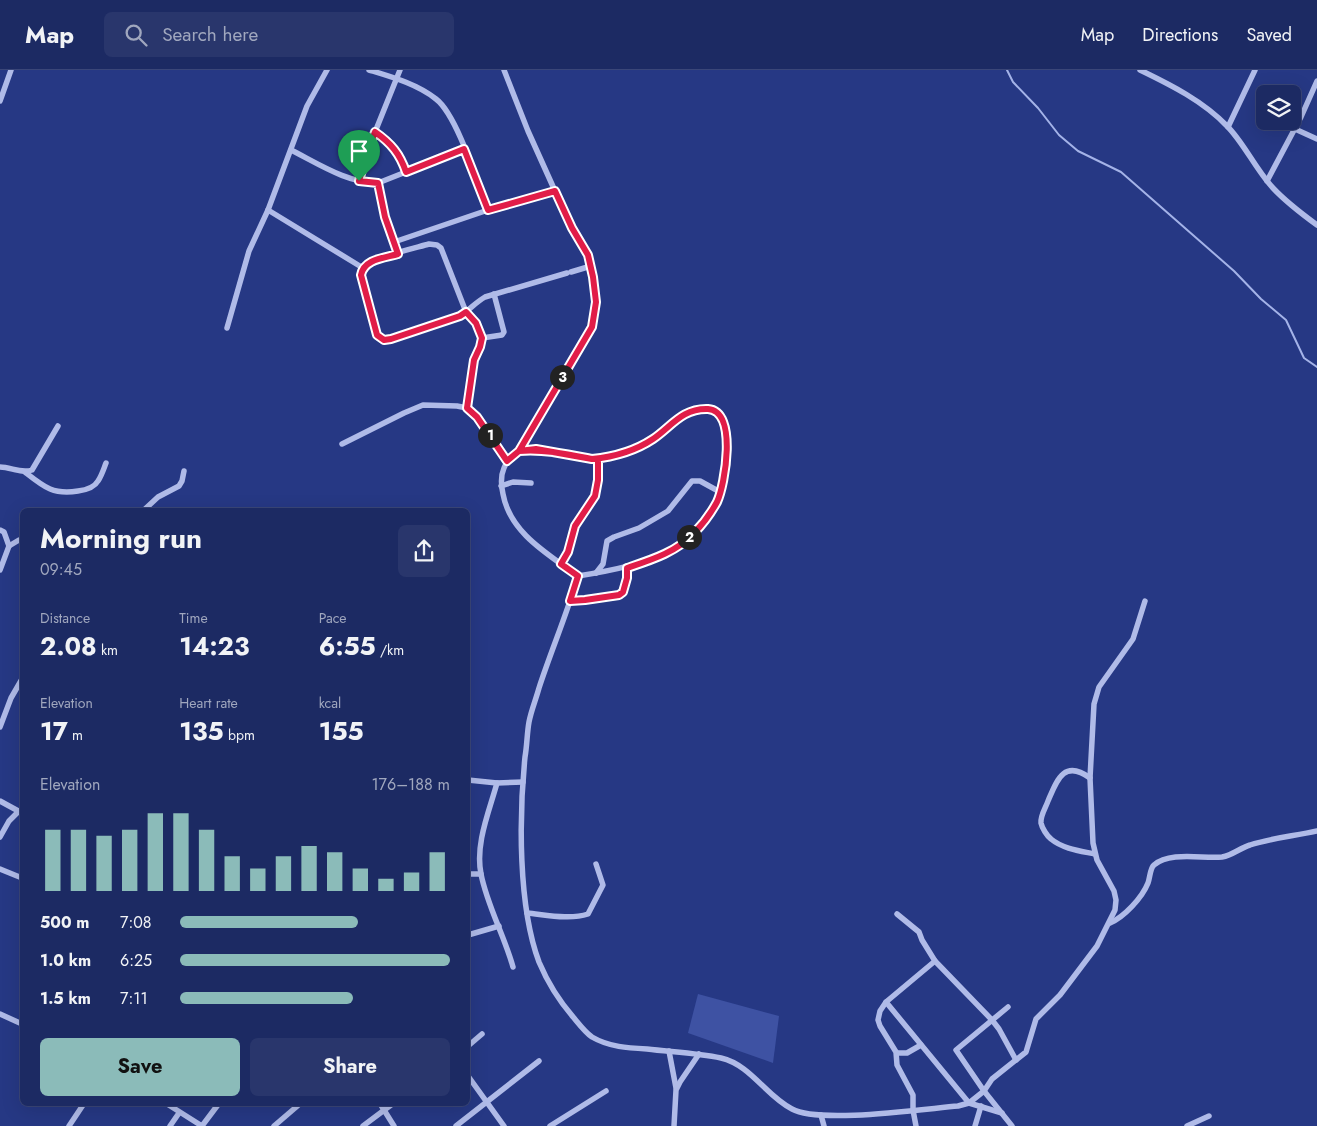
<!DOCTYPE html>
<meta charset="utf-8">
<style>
:root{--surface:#1c2a63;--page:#29366c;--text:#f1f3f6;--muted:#a0a7be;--line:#3a4678;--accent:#8bbbb9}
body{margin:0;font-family:Jost,sans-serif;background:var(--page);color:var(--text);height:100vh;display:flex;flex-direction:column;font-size:19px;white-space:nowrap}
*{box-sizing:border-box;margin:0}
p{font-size:16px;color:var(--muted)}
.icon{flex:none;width:28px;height:28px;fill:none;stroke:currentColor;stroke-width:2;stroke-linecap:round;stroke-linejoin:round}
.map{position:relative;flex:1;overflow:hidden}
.sheet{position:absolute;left:20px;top:438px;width:450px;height:598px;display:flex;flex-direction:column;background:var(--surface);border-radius:8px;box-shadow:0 5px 20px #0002,0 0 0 1px var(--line)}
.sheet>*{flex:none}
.tools{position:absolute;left:1256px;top:15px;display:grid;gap:10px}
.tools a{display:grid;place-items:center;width:45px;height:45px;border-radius:8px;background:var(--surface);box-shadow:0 5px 20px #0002,0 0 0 1px var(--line);font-size:25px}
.pin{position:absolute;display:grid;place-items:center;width:42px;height:42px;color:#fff;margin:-51px -21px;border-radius:50% 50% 50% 0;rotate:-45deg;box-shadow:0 0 5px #0007}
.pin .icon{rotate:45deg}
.km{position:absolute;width:25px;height:25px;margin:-12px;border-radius:50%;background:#222;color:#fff;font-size:14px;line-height:25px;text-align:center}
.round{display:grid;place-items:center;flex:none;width:52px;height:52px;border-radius:8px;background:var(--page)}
.headline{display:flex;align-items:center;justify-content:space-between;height:85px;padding:0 20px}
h1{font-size:28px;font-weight:700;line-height:38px}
.figures{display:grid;grid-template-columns:repeat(3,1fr);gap:8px;height:85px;padding:5px 20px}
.figures div{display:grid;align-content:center}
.figures b{font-size:25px;font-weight:700}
.figures small{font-size:14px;font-weight:400}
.figures p{font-size:14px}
.chart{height:140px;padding:10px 20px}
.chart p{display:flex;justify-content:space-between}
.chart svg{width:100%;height:90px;margin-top:5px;stroke:var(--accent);stroke-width:6}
.cta{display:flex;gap:10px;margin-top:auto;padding:10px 20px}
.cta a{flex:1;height:58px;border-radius:8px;background:var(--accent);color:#111;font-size:20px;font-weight:700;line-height:58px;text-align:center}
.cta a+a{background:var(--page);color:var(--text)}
ul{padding:0 20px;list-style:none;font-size:16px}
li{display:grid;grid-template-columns:80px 60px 1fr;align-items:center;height:38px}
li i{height:12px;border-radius:6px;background:var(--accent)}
header{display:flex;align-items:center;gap:30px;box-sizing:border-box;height:70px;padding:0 25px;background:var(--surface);border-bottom:1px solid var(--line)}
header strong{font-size:24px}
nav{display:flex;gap:28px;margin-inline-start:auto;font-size:18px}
.search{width:350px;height:45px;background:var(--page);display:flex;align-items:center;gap:12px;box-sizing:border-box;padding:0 18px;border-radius:8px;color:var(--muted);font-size:19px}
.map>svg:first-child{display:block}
.green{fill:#3e52a3}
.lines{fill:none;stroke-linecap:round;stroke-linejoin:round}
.stream{stroke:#a4b3e8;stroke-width:2}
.minor{stroke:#b0bbe8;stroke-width:5.5}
.route-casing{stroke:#fff;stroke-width:10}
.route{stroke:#e11d48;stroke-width:6}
</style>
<header>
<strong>Map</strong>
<div class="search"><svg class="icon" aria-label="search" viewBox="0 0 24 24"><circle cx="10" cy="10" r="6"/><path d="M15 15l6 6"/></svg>Search here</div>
<nav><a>Map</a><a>Directions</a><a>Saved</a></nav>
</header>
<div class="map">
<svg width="1317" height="1056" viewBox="0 0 1317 1056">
<rect width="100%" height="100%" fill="#263884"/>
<path class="green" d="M698,924L779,946L773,993L688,963Z"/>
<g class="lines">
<path class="stream" d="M1007,0L1013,12L1038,38L1059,65L1078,81L1121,102L1234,201L1261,229L1286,250L1304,288L1317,297"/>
<g class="minor">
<path d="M369,0C392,7 417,14 436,29C457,45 478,114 488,140"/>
<path d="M504,0L528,61L555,121L572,158L588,185L593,207L595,232L592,257L519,381"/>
<path d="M1140,0C1171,15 1203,31 1227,56C1244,73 1256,100 1273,118C1286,132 1302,144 1317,155"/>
<path d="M0,31L11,0"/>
<path d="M1228,57L1255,0"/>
<path d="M1295,59L1317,69"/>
<path d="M375,62C391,73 400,84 406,102"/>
<path d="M291,80C319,94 347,113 378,113L464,79"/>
<path d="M359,111L367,82L400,0"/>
<path d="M1267,111L1301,47L1317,11"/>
<path d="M378,113L385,147L398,184"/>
<path d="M268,140L363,198"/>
<path d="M394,172L488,140L555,121"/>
<path d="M571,202L591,196"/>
<path d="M227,258L249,181L268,140L307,36L327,0"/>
<path d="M482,268L502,265L504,262L494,224"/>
<path d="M467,338L474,290L480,277L482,268L476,253L466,242L441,178L437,175L429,174C416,178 367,188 362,201C359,208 374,255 377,265L383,269H391L460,246C469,240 475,233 485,227L567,203"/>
<path d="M709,339L717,342C729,360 727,378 725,398C715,479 647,495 578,506C548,484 510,463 503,424C501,415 500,407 504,398C507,391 513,382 522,380C551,376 580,394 608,387C623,384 641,378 654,369C658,366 661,361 665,358C678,346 692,341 709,339Z"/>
<path d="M342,374L404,343L423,335L457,336L467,338L472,342L507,391"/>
<path d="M0,397C11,397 21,404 32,400L58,356"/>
<path d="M25,402C44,417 53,425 78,421C86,420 94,418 98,411C102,405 104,398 106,393"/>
<path d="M501,416L513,412L531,413"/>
<path d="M144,440L158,427L179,416L182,411L184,401"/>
<path d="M0,460L4,462L9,476L0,500"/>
<path d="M9,476L19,470L22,469"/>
<path d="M561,494L568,482L575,456L595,426L598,410V389"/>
<path d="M596,503L603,494L607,471L614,467L639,458L668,441L692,411H700L720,422"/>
<path d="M578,506C567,544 551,581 539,618C536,629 531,641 529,652C527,663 527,676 525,687C519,746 518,836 539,892C547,911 560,932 574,948C579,954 585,962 592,967C609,977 628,978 647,979C672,982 697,983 721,988C751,995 766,1026 792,1039C819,1054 923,1039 958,1036L969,1033L984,1021L992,1009L1026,982L1036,949L1060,925L1097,876L1115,840L1116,830L1114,821L1097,790L1093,773L1090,708L1094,634L1099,617L1133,569L1145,531"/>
<path d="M570,531L585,530L619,525C628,520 627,507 627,498"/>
<path d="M0,657L11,628L22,609"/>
<path d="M1090,708C1064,689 1057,710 1048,731C1046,737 1040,746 1041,753C1042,758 1047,766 1051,769C1063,779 1081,781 1095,784"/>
<path d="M468,710L497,713L523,712"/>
<path d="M497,713C489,742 475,774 481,804C487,835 504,865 513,897"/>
<path d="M0,731L22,743"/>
<path d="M0,767L9,751L19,741"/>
<path d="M0,799L22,808"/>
<path d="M468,804H481"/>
<path d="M527,843C547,845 570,850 588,844L603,815L596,794"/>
<path d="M897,844L919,862L922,870L935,891L992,950L999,959L1016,990"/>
<path d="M1110,853C1124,847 1142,828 1148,813C1150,808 1150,798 1154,795C1170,781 1203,789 1222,787C1233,785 1240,778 1250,775C1271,768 1295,766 1317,761"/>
<path d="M468,865L499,856"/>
<path d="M886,932L969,1033L1002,1043"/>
<path d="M1008,937L956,980L984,1021L1012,1056"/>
<path d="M0,944L22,954"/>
<path d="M468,976L482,964"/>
<path d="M669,981L676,1018"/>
<path d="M897,983H907L921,975"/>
<path d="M468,1006L504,1056"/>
<path d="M164,1032L202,1056"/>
<path d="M379,1032L394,1056"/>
<path d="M821,1045L824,1056"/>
<path d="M69,1056L85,1032"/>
<path d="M170,1056L179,1043"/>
<path d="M202,1056L220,1032"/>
<path d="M274,1056L302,1032"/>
<path d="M363,1056L395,1032"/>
<path d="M456,1056L539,991"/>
<path d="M550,1056L606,1021"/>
<path d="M674,1056L676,1020L680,1012L699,984"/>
<path d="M916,1056L913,1040V1025L897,995L896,982L880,956L878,950L880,941L886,932L935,891"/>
<path d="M975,1056L981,1036"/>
<path d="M1187,1056L1209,1046"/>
</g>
</g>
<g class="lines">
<g class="route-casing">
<path id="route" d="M359,111L378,113L385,147L398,184C384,188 364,189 361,205L377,265L384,270L391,269L460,246L466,242L476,253L482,268L480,277L474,290L467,338L477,347L507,391L519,381L536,379L592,389H598V410L595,426L575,456L568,482L561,494L578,506L570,531L585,530L619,525L623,522L627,508V498C651,490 677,482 694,463C703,454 711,443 717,432C725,415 738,341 708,339C682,338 671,357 653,369C635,381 613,387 592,389C567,384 544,379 519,381L592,257L596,232L593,207L588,185L572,158L555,121L488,140L464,79L406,102C400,84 391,73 375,62L367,82L359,111"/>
</g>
<use href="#route" class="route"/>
</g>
</svg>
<div class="tools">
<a><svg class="icon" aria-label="layers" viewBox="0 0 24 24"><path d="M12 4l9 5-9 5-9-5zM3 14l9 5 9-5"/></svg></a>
</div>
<div class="pin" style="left:359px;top:111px;background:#1e9e55"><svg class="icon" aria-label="arrive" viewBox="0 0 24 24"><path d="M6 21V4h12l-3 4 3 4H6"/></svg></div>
<b class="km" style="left:490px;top:365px">1</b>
<b class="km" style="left:689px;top:467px">2</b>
<b class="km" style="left:562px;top:307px">3</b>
<section class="sheet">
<div class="headline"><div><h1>Morning run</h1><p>09:45</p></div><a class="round"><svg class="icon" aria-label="share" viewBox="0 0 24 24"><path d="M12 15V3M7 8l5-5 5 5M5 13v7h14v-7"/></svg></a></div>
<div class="figures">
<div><p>Distance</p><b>2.08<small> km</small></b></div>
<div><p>Time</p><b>14:23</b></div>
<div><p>Pace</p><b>6:55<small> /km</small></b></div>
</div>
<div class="figures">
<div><p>Elevation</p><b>17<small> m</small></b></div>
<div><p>Heart rate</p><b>135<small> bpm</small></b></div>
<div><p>kcal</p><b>155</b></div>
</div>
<div class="chart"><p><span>Elevation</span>176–188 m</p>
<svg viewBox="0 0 160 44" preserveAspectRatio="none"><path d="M5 44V14M15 44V14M25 44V17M35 44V14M45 44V6M55 44V6M65 44V14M75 44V27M85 44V33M95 44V27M105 44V22M115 44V25M125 44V33M135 44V38M145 44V35M155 44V25"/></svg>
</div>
<ul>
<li><b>500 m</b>7:08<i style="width:66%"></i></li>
<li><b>1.0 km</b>6:25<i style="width:100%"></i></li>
<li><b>1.5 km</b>7:11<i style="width:64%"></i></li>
</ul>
<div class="cta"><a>Save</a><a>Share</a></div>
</section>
</div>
